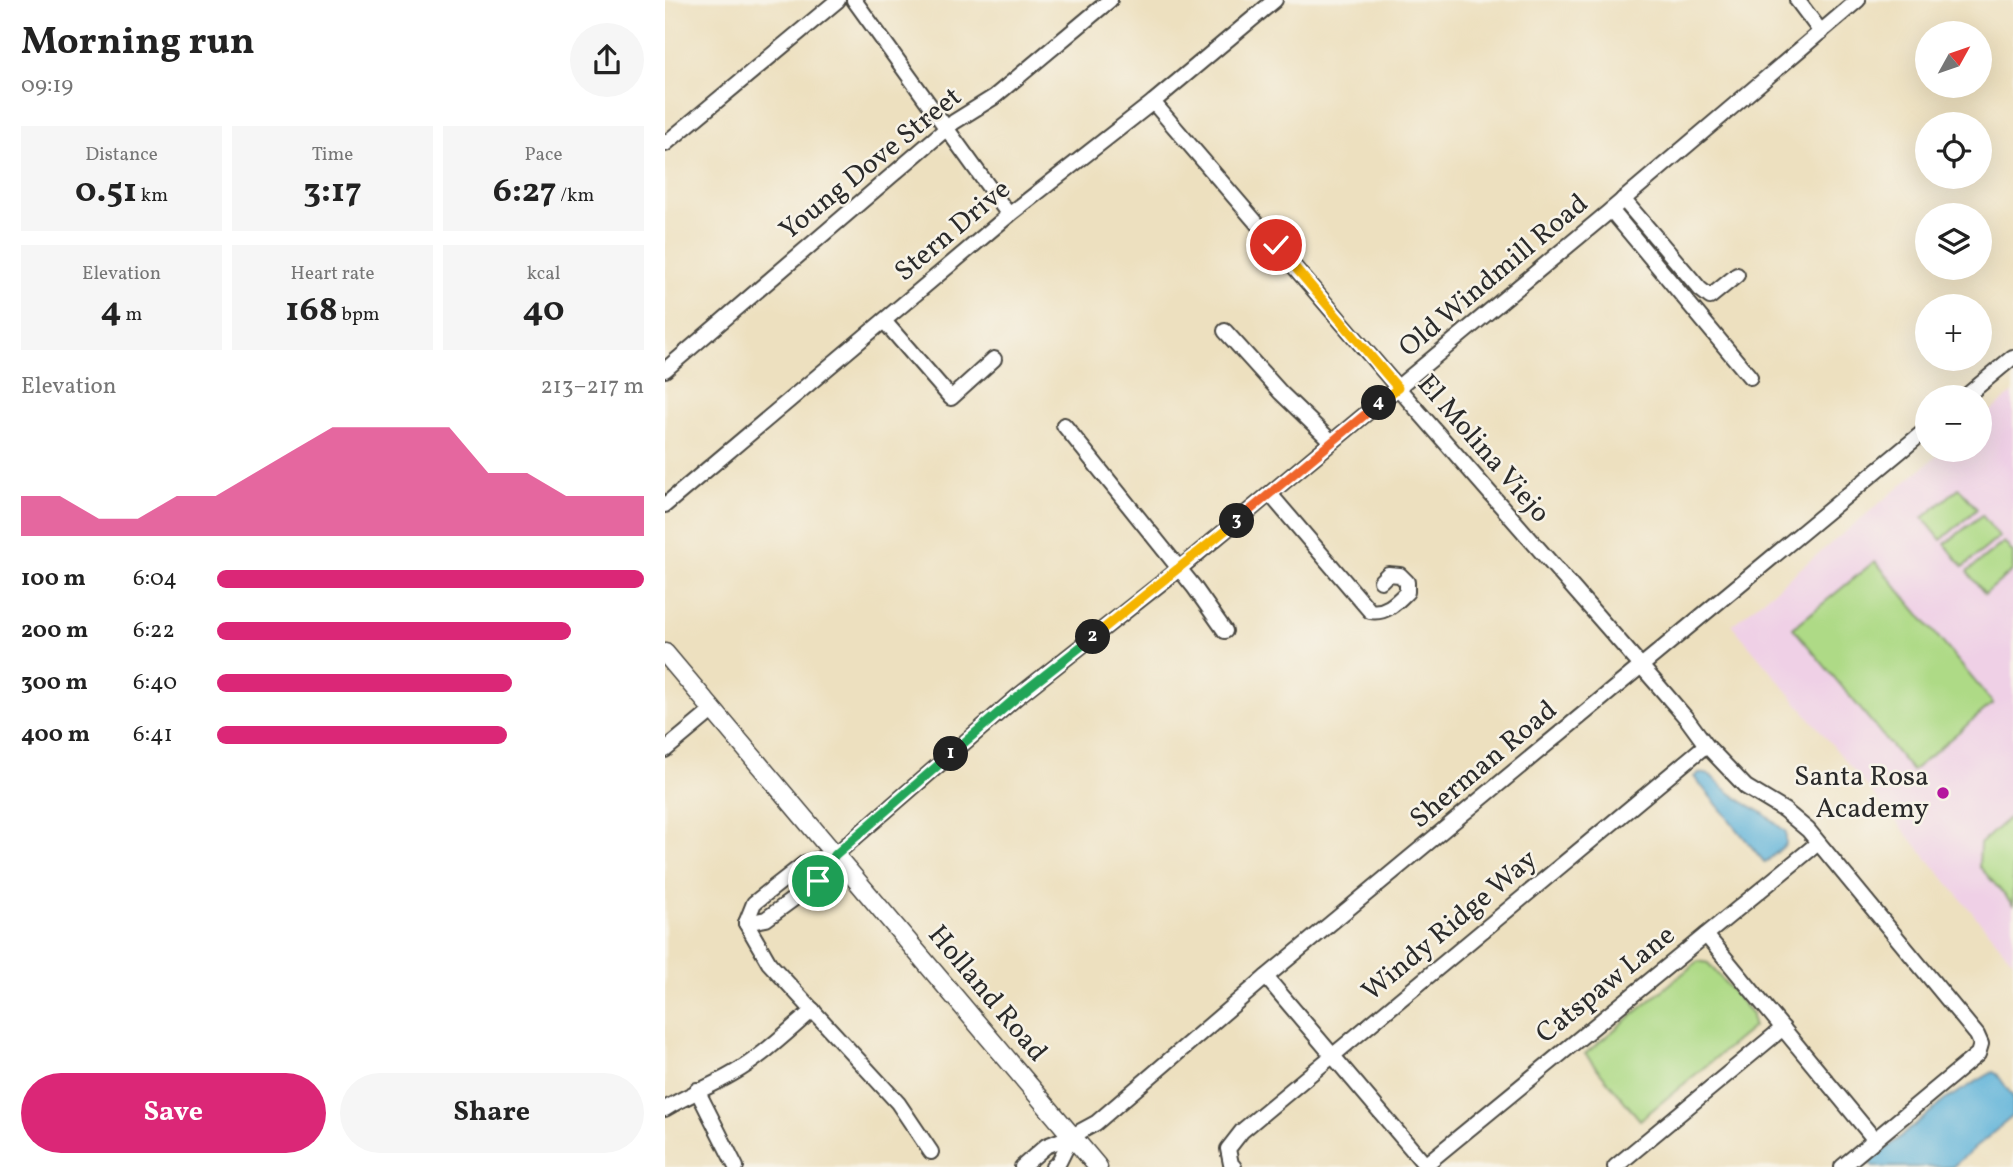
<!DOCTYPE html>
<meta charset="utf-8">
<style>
:root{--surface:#fff;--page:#f6f6f6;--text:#222;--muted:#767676;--accent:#db2777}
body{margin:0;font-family:Vollkorn,serif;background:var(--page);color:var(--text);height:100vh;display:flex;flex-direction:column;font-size:26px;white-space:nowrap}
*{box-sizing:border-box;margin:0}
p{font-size:23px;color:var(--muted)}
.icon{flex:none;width:38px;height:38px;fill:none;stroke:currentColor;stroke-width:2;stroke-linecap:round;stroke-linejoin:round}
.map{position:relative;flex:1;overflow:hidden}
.drawer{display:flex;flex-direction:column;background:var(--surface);width:665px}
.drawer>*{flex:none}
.needle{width:46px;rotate:50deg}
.controls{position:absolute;left:1250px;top:21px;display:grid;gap:14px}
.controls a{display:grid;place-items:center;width:77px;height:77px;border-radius:50%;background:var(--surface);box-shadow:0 7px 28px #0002;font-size:35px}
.pin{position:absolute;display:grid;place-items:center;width:60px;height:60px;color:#fff;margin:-30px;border:4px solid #fff;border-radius:50%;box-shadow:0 2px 7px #0007}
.km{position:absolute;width:35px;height:35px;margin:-18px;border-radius:50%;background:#222;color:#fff;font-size:19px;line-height:35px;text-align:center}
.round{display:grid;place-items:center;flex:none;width:74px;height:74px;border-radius:37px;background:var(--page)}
.summary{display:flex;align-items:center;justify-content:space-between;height:119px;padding:0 21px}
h1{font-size:38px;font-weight:700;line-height:52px}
.figures{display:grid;grid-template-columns:repeat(3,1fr);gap:10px;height:119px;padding:7px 21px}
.figures div{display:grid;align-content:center;border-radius:0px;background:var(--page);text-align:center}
.figures b{font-size:35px;font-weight:700}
.figures small{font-size:19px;font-weight:400}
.figures p{font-size:19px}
.chart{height:196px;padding:14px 21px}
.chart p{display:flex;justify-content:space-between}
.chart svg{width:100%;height:126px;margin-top:7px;fill:var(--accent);opacity:.7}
.button{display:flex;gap:14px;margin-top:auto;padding:14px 21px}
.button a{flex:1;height:80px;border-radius:42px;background:var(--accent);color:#fff;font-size:28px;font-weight:700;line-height:80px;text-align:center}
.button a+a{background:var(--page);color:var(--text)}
ul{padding:0 21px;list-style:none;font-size:23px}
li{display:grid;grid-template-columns:112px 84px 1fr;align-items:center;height:52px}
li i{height:18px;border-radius:9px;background:var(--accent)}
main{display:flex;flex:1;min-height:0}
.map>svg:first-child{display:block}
.built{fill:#efd0e6}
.green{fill:#aeda86;stroke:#6c8258;stroke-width:2}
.water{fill:#5db2d9;stroke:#446e82;stroke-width:2}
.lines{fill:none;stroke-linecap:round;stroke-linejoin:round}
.minor-casing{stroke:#484641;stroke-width:18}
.major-casing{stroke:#484641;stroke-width:21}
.minor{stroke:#fff;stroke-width:14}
.major{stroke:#fff;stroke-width:18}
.split-1-casing{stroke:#fff;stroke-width:14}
.split-2-casing{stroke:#fff;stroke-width:14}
.split-3-casing{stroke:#fff;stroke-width:14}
.split-4-casing{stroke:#fff;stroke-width:14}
.split-5-casing{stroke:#fff;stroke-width:14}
.split-1{stroke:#22a559;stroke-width:9}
.split-2{stroke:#22a559;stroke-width:9}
.split-3{stroke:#f5b400;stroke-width:9}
.split-4{stroke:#f0652b;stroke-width:9}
.split-5{stroke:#f5b400;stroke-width:9}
.poi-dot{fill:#b5179e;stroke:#f7f3e8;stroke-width:2.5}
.labels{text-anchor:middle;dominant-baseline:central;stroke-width:5;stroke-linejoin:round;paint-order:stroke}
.street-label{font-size:28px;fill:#2b2b2b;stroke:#f7f3e8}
.poi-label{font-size:28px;fill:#2b2b2b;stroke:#f7f3e8;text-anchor:end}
</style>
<main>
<section class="drawer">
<div class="summary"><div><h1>Morning run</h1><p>09:19</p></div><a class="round"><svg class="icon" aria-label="share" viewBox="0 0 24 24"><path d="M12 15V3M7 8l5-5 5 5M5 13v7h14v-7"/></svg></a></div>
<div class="figures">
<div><p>Distance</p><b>0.51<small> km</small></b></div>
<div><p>Time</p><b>3:17</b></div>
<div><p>Pace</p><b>6:27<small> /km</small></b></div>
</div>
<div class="figures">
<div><p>Elevation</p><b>4<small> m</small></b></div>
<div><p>Heart rate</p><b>168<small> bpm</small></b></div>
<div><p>kcal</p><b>40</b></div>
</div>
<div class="chart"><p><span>Elevation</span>213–217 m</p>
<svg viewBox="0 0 160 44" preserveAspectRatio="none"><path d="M0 44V30L10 30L20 38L30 38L40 30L50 30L60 22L70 14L80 6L90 6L100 6L110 6L120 22L130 22L140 30L150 30L160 30V44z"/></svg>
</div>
<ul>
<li><b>100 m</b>6:04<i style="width:100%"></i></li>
<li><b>200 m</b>6:22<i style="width:83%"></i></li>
<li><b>300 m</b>6:40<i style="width:69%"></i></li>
<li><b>400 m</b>6:41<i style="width:68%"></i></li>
</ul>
<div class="button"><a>Save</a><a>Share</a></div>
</section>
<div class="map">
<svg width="1348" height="1167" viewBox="0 0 1348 1167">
<rect width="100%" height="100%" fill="#f7f3e8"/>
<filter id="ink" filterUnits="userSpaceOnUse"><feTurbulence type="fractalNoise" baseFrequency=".0143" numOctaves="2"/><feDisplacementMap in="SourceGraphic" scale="14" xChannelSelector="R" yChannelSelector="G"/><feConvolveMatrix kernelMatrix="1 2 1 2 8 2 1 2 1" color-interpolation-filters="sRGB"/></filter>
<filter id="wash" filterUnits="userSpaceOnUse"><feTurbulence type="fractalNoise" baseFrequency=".00686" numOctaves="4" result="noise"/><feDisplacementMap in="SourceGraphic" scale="28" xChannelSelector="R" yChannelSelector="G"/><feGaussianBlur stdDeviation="1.57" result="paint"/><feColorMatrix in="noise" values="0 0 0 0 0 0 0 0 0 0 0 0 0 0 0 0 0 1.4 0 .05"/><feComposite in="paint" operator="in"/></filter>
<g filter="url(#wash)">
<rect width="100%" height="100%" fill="#ede0bf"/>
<path class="built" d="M1348,393V961L1067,625L1279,450H1314V421Z"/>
<g class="green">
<path d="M1294,488L1312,509L1276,540L1258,518Z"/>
<path d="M1317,515L1334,537L1298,567L1280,544Z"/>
<path d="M1339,542L1348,553V570L1320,594L1302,572Z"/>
<path d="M1210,561L1328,703L1247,771L1128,628Z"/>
<path d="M1348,814V905L1314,866L1315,844Z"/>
<path d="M1033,961L1043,963L1087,1014L1088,1027L975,1120L920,1054Z"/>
</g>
<g class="water">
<path d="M1034,773L1045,775L1059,788L1078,802L1098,813L1121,832V844L1100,863L1029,777Z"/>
<path d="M1328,1072L1332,1074L1348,1097V1116L1287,1167H1208L1204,1163L1280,1100Z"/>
</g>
</g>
<g filter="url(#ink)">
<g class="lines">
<g class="minor-casing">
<g id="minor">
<path d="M189,0L344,215"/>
<path d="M1132,0L1156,32"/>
<path d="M488,102L733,388L991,683L1022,719L1041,745L1081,787L1119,810L1143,830L1312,1035L1316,1044L1313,1054L1177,1167"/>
<path d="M0,144L173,0"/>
<path d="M958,199L1035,289L1045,297L1072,275"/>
<path d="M946,210L1085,377"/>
<path d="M219,321L286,398L329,359"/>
<path d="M560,331L616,393L667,442"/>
<path d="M0,370L289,122L329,97L445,0"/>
<path d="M1300,397L1348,357"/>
<path d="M399,425L529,587L560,631"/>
<path d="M605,494L705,611C721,614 732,602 742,592V582L735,575L723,574L716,581"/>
<path d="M0,505L344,215L488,102L610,0"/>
<path d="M0,750L48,710"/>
<path d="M81,923L101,919L153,881L170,855L352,697L514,569L667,442L946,210L1193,0"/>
<path d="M81,923L104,963L233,1103L266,1152"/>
<path d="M81,923L89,903L140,863L170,855"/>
<path d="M1041,935L1210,1140"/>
<path d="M601,977L762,1167"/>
<path d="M32,1090L71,1167"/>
<path d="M0,1109C22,1095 45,1087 67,1074C97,1057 122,1032 148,1010"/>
<path d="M760,1165L1153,843"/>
<path d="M357,1167L381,1146L407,1136L431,1123L601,977L1262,429"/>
<path d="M388,1167L394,1162L407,1136"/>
<path d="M569,1167L566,1164L563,1149L577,1131L1041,745"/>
<path d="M950,1167L1118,1028"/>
</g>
</g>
<g class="major-casing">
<path id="major" d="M0,653L433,1167"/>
</g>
<use href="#minor" class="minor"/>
<use href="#major" class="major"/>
</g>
</g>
<g class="lines" filter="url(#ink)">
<g class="split-1-casing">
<path id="split-1" d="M153,881L170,855L286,754"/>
</g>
<g class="split-2-casing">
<path id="split-2" d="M286,754L352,697L428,637"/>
</g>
<g class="split-3-casing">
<path id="split-3" d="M428,637L572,521"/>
</g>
<g class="split-4-casing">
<path id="split-4" d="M572,521L714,403"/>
</g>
<g class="split-5-casing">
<path id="split-5" d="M611,245L733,388L714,403"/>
</g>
<use href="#split-1" class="split-1"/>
<use href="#split-2" class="split-2"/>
<use href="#split-3" class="split-3"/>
<use href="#split-4" class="split-4"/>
<use href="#split-5" class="split-5"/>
</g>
<circle class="poi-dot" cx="1278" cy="793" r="7"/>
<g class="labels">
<g class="street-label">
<text transform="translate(206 164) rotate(-39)">Young Dove Street</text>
<text transform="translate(288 231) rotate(-40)">Stern Drive</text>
<text transform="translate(829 276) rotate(-40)">Old Windmill Road</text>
<text transform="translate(818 449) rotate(49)">El Molina Viejo</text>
<text transform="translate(819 765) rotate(-40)">Sherman Road</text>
<text transform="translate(785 926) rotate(-40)">Windy Ridge Way</text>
<text transform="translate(941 985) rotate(-39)">Catspaw Lane</text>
<text transform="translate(322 994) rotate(50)">Holland Road</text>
</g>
<g class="poi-label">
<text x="1264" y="777">Santa Rosa<tspan x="1264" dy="32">Academy</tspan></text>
</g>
</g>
</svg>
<div class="controls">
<a><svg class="needle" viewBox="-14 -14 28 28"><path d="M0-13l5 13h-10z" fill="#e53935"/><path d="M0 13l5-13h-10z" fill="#767676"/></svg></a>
<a><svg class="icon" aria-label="locate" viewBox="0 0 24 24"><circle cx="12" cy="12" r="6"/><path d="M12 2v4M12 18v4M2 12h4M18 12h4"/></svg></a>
<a><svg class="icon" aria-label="layers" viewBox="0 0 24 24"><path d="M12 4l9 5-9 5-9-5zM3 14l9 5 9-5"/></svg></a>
<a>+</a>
<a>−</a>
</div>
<div class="pin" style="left:153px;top:881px;background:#1e9e55"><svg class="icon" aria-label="arrive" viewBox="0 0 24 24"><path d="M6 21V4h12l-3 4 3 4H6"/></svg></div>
<div class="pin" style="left:611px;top:245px;background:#d93025"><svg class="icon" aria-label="check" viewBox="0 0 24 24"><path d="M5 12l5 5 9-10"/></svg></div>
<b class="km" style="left:286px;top:754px">1</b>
<b class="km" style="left:428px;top:637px">2</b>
<b class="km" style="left:572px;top:521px">3</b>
<b class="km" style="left:714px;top:403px">4</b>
</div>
</main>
